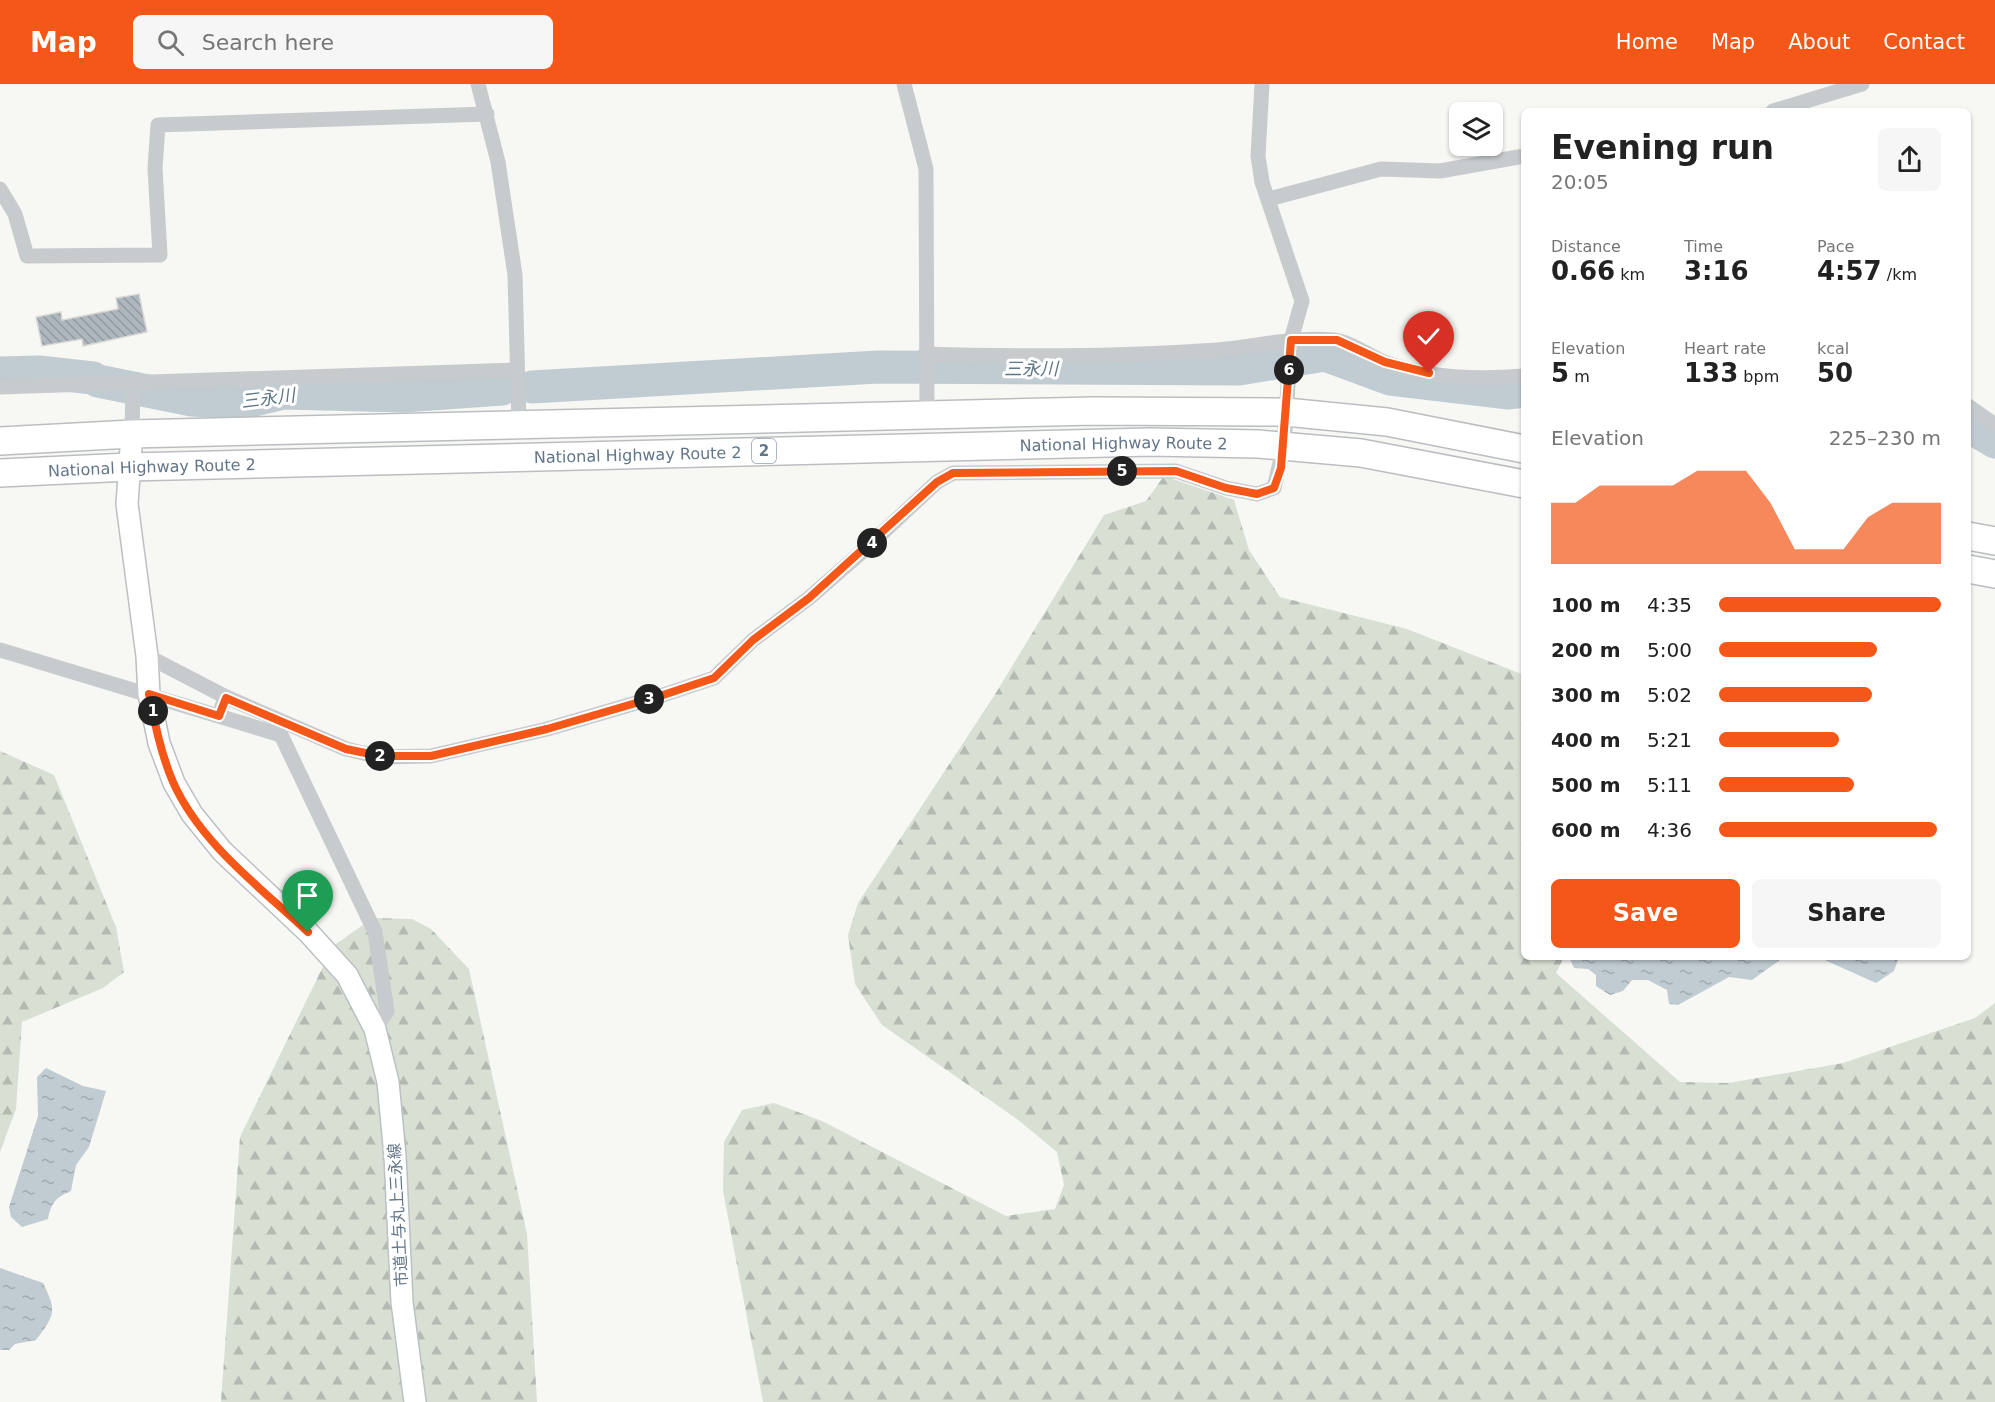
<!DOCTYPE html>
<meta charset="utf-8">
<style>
:root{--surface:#fff;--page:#f6f6f6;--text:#222;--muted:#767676;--accent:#f45717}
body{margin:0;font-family:"DejaVu Sans","Noto Sans JP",sans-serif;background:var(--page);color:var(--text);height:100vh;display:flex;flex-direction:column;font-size:22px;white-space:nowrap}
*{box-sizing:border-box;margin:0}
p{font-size:20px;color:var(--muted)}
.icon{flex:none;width:33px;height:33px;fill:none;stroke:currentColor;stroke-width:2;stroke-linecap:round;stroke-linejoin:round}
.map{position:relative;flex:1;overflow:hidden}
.drawer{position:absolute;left:1521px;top:24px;width:450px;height:852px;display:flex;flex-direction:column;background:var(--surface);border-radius:9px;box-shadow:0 2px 4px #0004}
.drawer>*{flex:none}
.buttons{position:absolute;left:1449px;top:18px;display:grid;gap:12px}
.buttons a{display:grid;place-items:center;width:54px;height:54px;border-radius:9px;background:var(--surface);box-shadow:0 2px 4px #0004;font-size:30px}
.pin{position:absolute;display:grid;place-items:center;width:51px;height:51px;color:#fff;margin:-62px -26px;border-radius:50% 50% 50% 0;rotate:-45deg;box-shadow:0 0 6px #0007}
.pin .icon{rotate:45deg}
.km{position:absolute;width:30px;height:30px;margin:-15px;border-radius:50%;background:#222;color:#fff;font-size:16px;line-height:30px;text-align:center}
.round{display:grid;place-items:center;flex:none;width:63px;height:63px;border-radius:9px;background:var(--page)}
.headline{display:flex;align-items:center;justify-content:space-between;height:102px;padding:0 30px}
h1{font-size:33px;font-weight:700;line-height:45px}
.metrics{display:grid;grid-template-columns:repeat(3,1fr);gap:9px;height:102px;padding:6px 30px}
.metrics div{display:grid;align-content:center}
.metrics b{font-size:26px;font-weight:700}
.metrics small{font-size:16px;font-weight:400}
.metrics p{font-size:16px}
.chart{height:168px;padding:12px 30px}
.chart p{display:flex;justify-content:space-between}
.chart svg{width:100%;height:108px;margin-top:6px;fill:var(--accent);opacity:.7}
.button{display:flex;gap:12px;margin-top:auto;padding:12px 30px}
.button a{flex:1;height:69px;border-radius:9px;background:var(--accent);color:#fff;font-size:24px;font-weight:700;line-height:69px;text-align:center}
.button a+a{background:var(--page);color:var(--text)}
ul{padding:0 30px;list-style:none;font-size:20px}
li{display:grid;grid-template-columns:96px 72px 1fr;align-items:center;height:45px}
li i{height:15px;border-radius:8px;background:var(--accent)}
header{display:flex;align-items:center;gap:36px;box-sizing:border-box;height:84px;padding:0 30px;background:var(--accent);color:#fff}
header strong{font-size:28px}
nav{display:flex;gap:33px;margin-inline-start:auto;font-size:21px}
.search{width:420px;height:54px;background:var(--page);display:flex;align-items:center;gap:15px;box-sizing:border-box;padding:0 21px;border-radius:9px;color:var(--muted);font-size:22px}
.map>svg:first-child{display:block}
.forest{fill:url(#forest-firs)}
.water{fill:url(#water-ripples)}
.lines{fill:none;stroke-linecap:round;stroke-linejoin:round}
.river{stroke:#c0ccd2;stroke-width:33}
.building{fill:url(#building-back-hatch);stroke:#d9d9d6;stroke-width:1.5}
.secondary-casing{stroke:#bbc0c5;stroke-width:24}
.highway-casing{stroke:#bbbec1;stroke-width:30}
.street{stroke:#c7cbce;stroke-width:15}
.secondary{stroke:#fff;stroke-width:21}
.highway{stroke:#fff;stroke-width:27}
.route-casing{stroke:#fff;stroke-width:12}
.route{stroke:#f45717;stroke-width:8}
.labels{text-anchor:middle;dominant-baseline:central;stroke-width:6;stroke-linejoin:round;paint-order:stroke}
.shield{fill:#fff;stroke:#929fac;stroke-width:1.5}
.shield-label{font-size:15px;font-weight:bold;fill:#637688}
.street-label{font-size:16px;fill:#637688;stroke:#fff}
.water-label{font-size:18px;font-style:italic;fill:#5f7884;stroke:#fff}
</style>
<header>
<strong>Map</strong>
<div class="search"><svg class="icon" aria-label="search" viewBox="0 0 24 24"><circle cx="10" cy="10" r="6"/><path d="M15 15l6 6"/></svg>Search here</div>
<nav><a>Home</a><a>Map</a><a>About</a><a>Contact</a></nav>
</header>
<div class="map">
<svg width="1995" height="1318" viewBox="0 0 1995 1318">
<defs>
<pattern id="forest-firs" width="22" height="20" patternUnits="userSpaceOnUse" patternTransform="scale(1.5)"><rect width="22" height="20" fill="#d8e0d4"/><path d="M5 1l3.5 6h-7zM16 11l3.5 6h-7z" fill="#b3bab2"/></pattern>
<pattern id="water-ripples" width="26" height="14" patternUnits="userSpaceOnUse" patternTransform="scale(1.5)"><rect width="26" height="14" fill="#c0ccd2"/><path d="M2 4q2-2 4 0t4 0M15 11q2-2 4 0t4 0" fill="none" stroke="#a0aab0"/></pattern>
<pattern id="building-back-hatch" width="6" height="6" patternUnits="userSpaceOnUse" patternTransform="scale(1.5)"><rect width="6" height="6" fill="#afb7be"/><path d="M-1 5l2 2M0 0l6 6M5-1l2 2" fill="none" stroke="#9299a0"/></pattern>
</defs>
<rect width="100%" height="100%" fill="#f7f7f4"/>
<g class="forest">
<path d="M1164,392L1234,416L1249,466L1280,513L1407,545L1524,591V873H1564L1556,889L1680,998L1729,999L1843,979L1975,934L1995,919V1318H763L723,1107L724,1058L742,1026L774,1019L822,1037L1006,1132L1055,1125L1064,1101L1057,1068L1017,1035L882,941L855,900L848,851L858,819L994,612L1104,431L1146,417Z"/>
<path d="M0,667L54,691L116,843L124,888L103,904L22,938L16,1025L0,1068Z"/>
<path d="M373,834L412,835L431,845L469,885L527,1150L537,1318H221L240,1053L333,862Z"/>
</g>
<g class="water">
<path d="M1569,873H1784L1752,896L1729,893L1678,921L1669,920L1667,906L1648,896H1632L1623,907L1610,911L1596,902V891L1588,885L1574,884Z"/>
<path d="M1818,873H1899L1894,887L1876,899Z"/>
<path d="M46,984L83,1002L106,1007L89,1063L76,1081L71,1107C56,1113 51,1119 48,1135L22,1143L11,1133L9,1123L38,1032L37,993Z"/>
<path d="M0,1184L43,1199C57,1227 55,1231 36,1256L15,1260L9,1266H0Z"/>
</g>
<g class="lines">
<g class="river">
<path d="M0,289L39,288L93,294L98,297L192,316L242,319L284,309L403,312L502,305"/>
<path d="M532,303L878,283L1239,285L1325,271L1390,295L1509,309L1524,307"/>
<path d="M1968,342L1995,358"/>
</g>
</g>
<path class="building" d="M139,210L147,248L83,262L82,255L42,262L36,233L61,228L62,236L118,225L116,214Z"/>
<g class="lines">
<g class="secondary-casing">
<path id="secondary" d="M132,350L127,420L147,572L149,610L159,659L174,699L192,730L222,767L308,848L347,891L375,945L388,998L395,1072L402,1218L415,1318"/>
</g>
<g class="highway-casing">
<g id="highway">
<path d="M0,357L132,350L927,331L1094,327L1286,328L1387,338L1524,365"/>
<path id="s1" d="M0,389L129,383L1150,358L1258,360L1361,369L1524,400"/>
<path d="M1968,452L1995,457"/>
<path d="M1968,485L1995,490"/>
</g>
</g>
<g class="street">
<path d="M478,0L498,78L515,191L519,342"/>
<path d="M904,0L926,85L927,331"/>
<path d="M1773,27L1862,0"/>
<path d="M0,105L15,130L27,172L160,171L155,84L158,41L487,30"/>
<path d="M1269,115L1381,85L1440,87L1524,72"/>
<path d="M925,270C1022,273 1120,273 1217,266C1256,263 1295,252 1334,256C1351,258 1369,272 1384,278C1428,294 1478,296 1524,292"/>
<path d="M0,303L516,286"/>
<path d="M1968,322L1995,341"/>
<path d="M132,350L133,298"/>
<path d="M0,566L281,651L375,848L387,927L375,945"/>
<path d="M147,572L226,613L222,622"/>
<path d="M226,613L346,665L380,673L431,672L547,645L660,612L714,594L753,556L809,514L863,467L937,398L953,389L1176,387L1226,404L1257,410L1274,404L1284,362L1291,256L1302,217L1262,98L1258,72L1262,0"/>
</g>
<use href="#secondary" class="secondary"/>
<use href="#highway" class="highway"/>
</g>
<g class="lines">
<g class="route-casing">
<path id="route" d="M308,848C261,804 200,759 173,698C161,670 155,640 149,610L219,632L226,614L346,665L380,672H431L547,645L660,612L714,594L753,556L809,514L937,398L953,389L1176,387L1226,404L1257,410L1274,404L1281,384L1291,256H1337L1385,278L1429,289"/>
</g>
<use href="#route" class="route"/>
</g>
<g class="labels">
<rect class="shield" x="752" y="355" width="24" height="24" rx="4.5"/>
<g class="shield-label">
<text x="764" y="367">2</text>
</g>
<g class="street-label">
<text stroke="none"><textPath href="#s1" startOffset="1124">National Highway Route 2</textPath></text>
<text stroke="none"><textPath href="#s1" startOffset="638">National Highway Route 2</textPath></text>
<text stroke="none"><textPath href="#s1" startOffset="152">National Highway Route 2</textPath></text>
<text transform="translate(398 1131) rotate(-93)">市道土与丸上三永線</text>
</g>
<g class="water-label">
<text x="1031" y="284">三永川</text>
<text transform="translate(268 314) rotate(-7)">三永川</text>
</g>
</g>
</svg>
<div class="buttons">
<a><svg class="icon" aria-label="layers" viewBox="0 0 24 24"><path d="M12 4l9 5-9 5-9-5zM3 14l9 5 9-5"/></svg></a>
</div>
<div class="pin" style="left:308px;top:848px;background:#1e9e55"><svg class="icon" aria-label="arrive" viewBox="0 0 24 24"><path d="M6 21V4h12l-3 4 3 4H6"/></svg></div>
<div class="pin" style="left:1429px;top:289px;background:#d93025"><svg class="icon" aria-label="check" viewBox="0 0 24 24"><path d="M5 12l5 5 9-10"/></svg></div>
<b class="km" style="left:153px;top:627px">1</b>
<b class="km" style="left:380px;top:672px">2</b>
<b class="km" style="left:649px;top:615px">3</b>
<b class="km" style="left:872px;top:459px">4</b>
<b class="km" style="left:1122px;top:387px">5</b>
<b class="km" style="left:1289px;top:286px">6</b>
<section class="drawer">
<div class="headline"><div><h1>Evening run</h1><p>20:05</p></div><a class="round"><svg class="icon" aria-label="share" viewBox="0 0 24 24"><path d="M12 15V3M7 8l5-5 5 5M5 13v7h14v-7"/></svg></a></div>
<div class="metrics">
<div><p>Distance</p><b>0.66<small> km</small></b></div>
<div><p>Time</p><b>3:16</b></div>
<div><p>Pace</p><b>4:57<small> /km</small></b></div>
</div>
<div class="metrics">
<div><p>Elevation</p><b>5<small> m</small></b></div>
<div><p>Heart rate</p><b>133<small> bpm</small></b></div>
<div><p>kcal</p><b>50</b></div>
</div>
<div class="chart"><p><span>Elevation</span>225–230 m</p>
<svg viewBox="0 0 160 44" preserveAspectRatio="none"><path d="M0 44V19L10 19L20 12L30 12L40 12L50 12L60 6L70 6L80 6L90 19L100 38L110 38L120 38L130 25L140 19L150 19L160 19V44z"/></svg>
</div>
<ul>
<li><b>100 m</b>4:35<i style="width:100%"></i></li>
<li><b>200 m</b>5:00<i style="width:71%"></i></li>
<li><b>300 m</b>5:02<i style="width:69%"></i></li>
<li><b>400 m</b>5:21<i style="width:54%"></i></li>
<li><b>500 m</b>5:11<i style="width:61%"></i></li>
<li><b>600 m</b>4:36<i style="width:98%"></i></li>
</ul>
<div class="button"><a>Save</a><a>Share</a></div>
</section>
</div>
